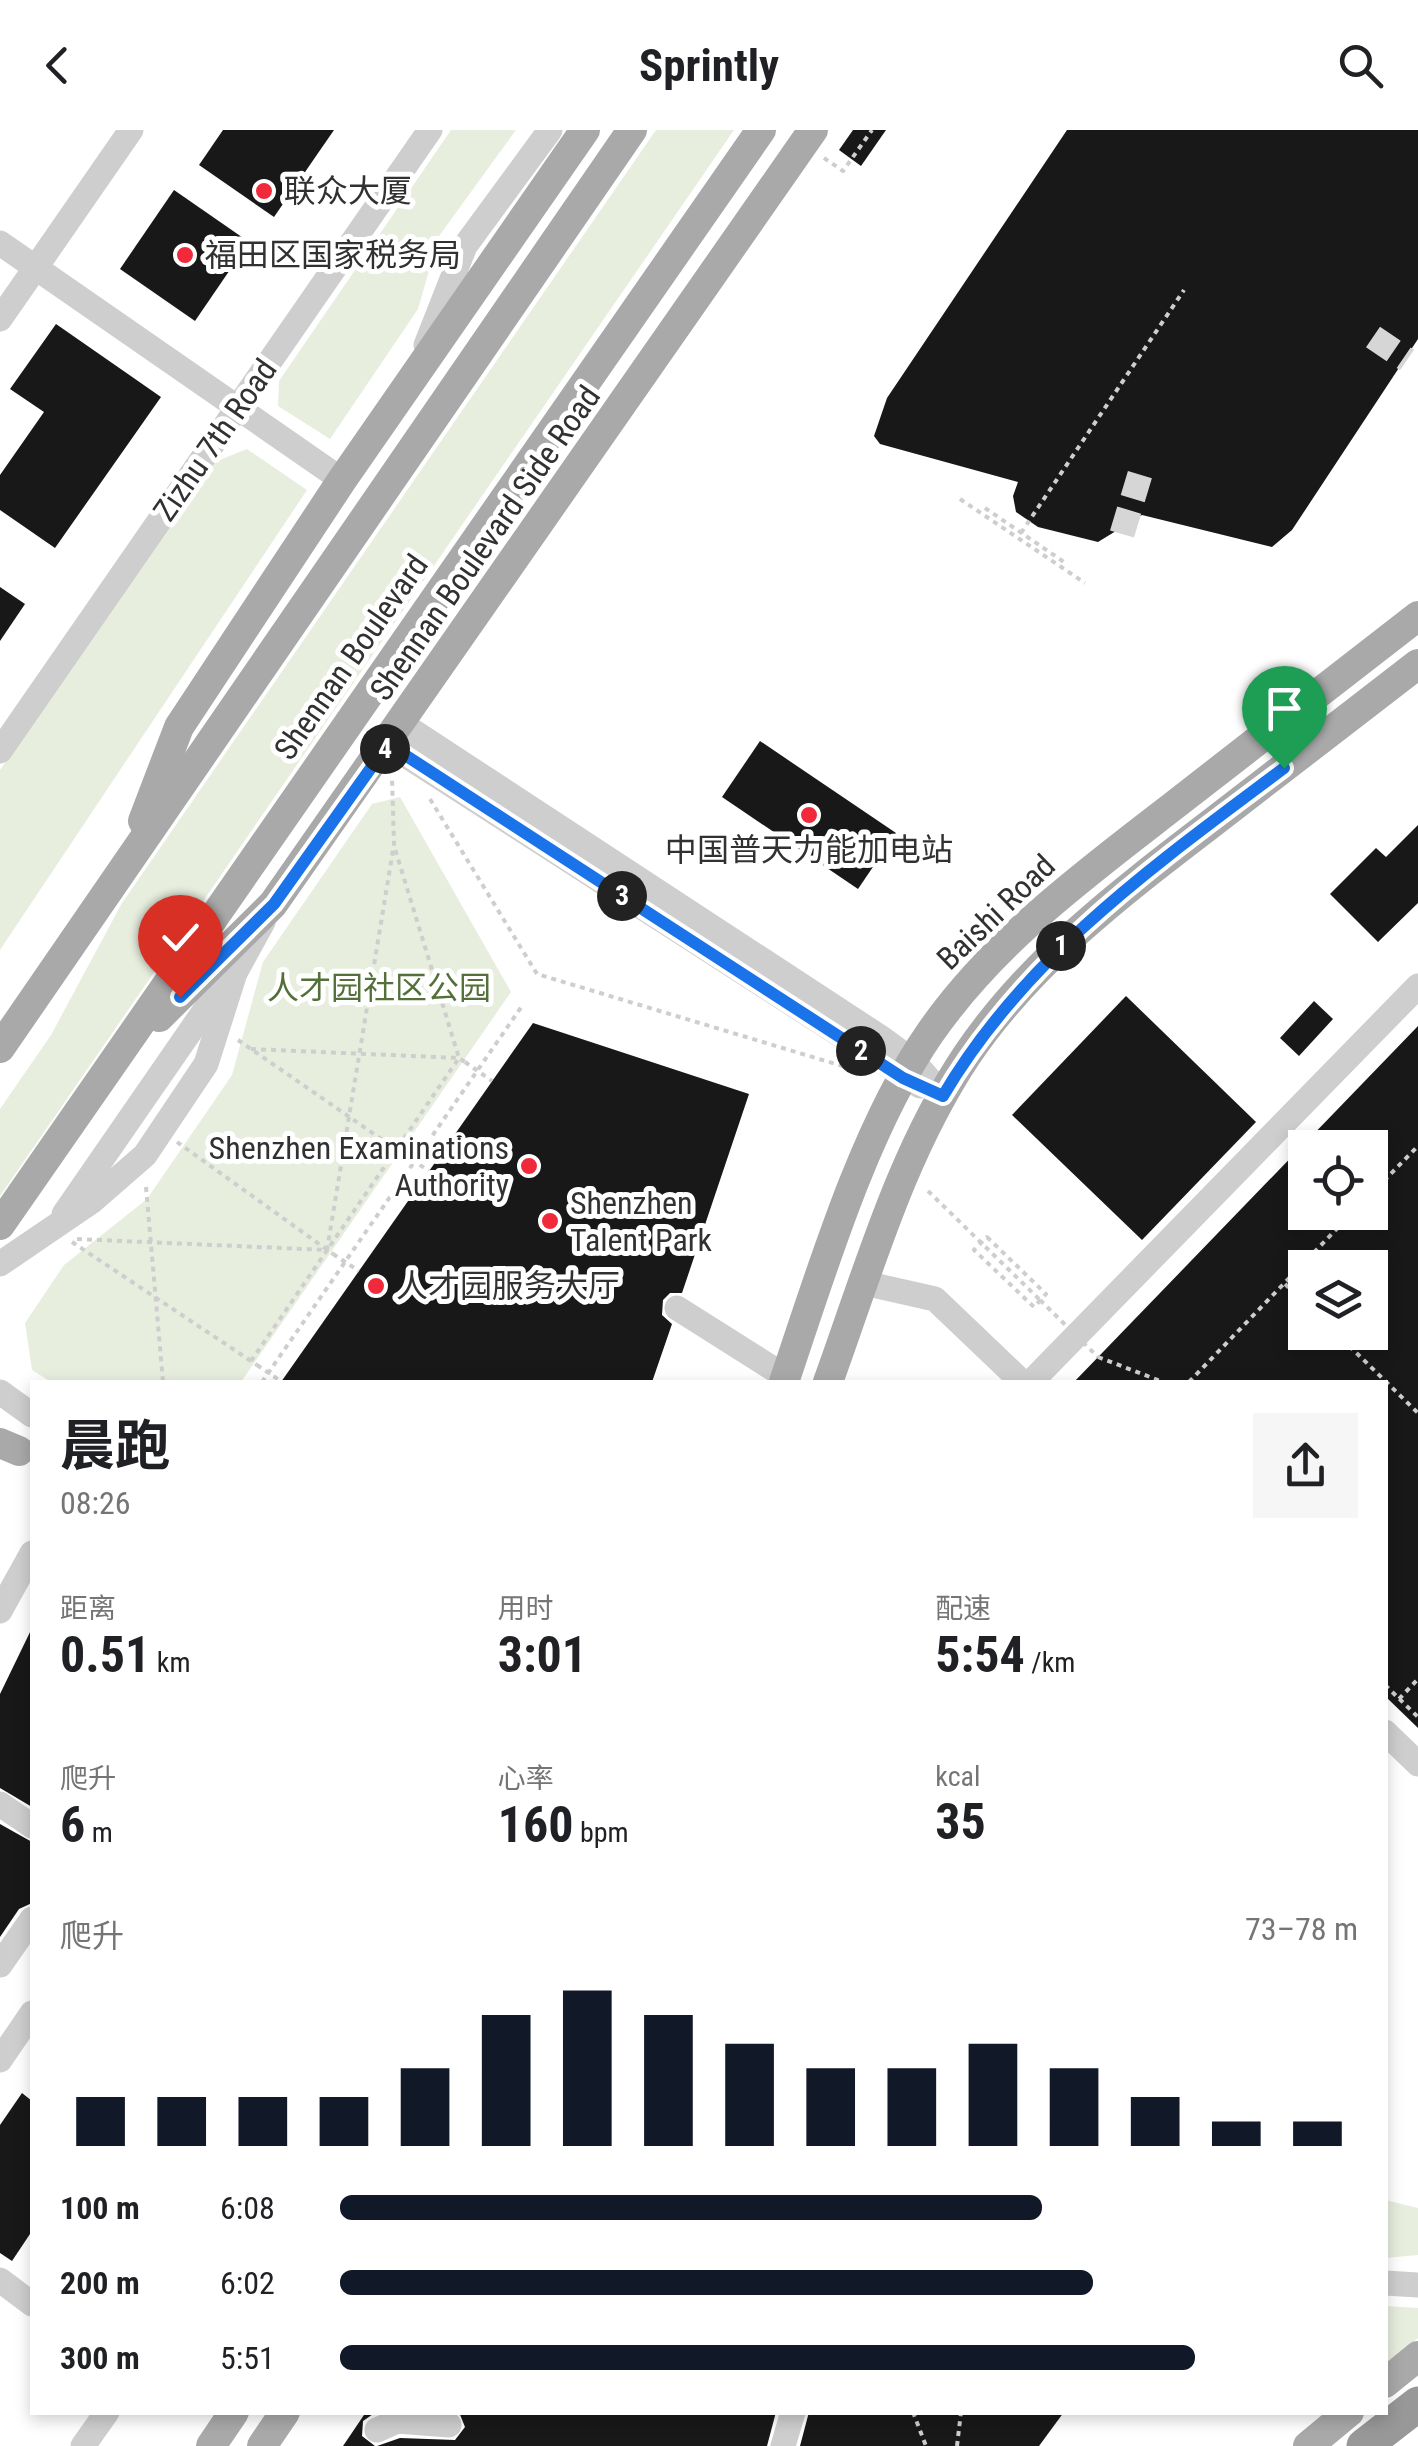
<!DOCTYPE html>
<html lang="zh">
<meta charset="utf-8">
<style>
:root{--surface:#fff;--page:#f6f6f6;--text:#202124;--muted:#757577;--accent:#111827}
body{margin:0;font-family:"Roboto Condensed","Noto Sans SC",sans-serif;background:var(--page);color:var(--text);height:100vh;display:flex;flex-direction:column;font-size:38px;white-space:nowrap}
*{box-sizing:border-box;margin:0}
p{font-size:32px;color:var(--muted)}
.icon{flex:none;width:55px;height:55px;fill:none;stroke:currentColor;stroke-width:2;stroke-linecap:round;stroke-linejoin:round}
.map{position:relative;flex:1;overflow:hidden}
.details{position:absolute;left:30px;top:1250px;width:1358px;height:1035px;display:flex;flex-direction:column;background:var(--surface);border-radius:0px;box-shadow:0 5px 15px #0003}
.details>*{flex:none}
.buttons{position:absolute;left:1288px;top:1000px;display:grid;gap:20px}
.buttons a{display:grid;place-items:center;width:100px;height:100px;border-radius:0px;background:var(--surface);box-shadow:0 5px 15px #0003;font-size:50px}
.pin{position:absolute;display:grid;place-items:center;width:85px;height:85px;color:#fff;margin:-102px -42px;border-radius:50% 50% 50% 0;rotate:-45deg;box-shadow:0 0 10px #0007}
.pin .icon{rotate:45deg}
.km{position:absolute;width:50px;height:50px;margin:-25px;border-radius:50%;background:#222;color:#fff;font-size:28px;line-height:50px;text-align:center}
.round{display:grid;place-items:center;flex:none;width:105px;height:105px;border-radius:0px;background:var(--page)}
.summary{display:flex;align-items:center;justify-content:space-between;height:170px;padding:0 30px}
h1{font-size:55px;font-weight:700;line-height:75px}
.stats{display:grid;grid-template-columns:repeat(3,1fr);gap:15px;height:170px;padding:10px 30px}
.stats div{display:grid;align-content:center}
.stats b{font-size:50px;font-weight:700}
.stats small{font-size:28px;font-weight:400}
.stats p{font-size:28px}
.chart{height:280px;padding:20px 30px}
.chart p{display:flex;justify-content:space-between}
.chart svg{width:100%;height:180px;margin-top:10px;stroke:var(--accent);stroke-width:6}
ul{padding:0 30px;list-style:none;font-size:32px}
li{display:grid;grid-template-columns:160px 120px 1fr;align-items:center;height:75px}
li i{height:25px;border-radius:12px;background:var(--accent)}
header{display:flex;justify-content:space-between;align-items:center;height:130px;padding:0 30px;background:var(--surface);font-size:45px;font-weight:700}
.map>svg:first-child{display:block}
.green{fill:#e7eede}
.building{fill:#181818;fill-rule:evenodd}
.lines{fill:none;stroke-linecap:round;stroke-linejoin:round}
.minor-tunnel{stroke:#d6d6d6;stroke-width:25;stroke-dasharray:25 12;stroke-linecap:butt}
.path{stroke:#cecece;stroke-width:4;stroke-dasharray:5 5;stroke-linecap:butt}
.minor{stroke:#cecece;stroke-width:25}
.major{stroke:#a9a9a9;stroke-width:30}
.highway{stroke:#989898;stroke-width:35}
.path-bridge{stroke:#cecece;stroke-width:4;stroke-dasharray:5 5;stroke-linecap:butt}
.route-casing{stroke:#fff;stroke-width:20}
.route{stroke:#1a73e8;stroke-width:12}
.poi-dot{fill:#f12a3b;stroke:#fff;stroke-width:4}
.labels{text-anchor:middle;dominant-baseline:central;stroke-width:10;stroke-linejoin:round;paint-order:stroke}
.poi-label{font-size:32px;fill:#313131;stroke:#fff;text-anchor:start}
.street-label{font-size:32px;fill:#313131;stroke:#fff}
.park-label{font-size:32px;fill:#54703a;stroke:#fff}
</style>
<header><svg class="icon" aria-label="back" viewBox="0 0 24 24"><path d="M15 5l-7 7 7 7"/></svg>Sprintly<svg class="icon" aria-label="search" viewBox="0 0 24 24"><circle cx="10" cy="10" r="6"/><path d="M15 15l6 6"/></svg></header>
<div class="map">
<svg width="1418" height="2316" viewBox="0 0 1418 2316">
<rect width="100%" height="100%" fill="#fff"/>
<g class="green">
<path d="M451,0H516L439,106L418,179L330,309L278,276L279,251Z"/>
<path d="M656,0H734L0,1066V979L51,905L122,773Z"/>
<path d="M247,319L307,360L0,820V640L212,333Z"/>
<path d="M400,667L511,862L241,1252H51L32,1240L25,1193L64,1135L147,1069L232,945L263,832L372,674Z"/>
<path d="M1385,2070L1418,2078V2125L1385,2128Z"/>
<path d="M1385,2176L1418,2178V2208L1385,2234Z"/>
</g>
<g class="building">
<path d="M223,0H334L274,87L199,35Z"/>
<path d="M853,0H886L861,36L839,20Z"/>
<path d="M1067,0H1418V209L1292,400L1272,417L1142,385L1098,412L1038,397L1016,382L1013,366L1018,352L880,314L874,306L887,268Z"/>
<path d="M174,60L249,112L195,191L120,139Z"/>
<path d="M56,194L161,267L55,418L0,380V345L44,282L10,259Z"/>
<path d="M0,457L25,474L0,511Z"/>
<path d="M760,611L896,703L858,759L722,667Z"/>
<path d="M1418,695V773L1378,812L1330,764L1376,718L1386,727Z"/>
<path d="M1126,866L1256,992L1142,1110L1012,985Z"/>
<path d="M1314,871L1333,889L1299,926L1280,908Z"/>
<path d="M533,893L749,964L682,1163H670L663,1170L662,1185L672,1194L652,1252H281Z"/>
<path d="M1418,896V1598L1385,1566V1252H1074ZM1305,1018H1370V1082H1305ZM1305,1138H1370V1202H1305Z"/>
<path d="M32,1498V1677L0,1658V1564Z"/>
<path d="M0,1694L32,1712V1773L19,1779L0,1807Z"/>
<path d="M22,1963L32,1971V2101L12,2131L0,2123V1995Z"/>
<path d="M366,2282H376L363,2291L362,2306L375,2316H343Z"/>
<path d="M459,2282H776L767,2316H377L400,2308L455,2310L465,2297Z"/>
<path d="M809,2282H1064L1039,2316H800Z"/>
</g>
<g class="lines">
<g class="minor-tunnel">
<path d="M1373,207L1407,230"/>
<path d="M1122,404L1141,341"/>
</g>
<g class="path">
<path d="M824,28L843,41L872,0"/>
<path d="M960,369L1085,453"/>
<path d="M985,378L1064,432"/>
<path d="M1021,403L1184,160"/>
<path d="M430,669L537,844L849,938"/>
<path d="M238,910L403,1024"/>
<path d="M251,919L459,928L465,932"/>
<path d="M177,1012L333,1124"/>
<path d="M146,1057L163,1252"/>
<path d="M928,1061L1040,1170"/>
<path d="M1370,1065L1418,1016"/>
<path d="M77,1109L327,1120L394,714L392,647"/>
<path d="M72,1112L257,1235"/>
<path d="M1285,1154L1305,1173"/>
<path d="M1335,1202L1418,1283"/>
<path d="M1098,1227L1163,1252"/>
<path d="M251,1231L459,928L395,719"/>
<path d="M262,1252L522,876"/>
<path d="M1189,1252L1353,1082"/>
<path d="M1385,1555L1418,1587"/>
<path d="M1399,1569L1418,1549"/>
<path d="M913,2282L926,2316"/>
<path d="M957,2316L961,2282"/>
</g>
<g class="minor">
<path d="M0,113L342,350"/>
<path d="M0,189L131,0"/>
<path d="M426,215L465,116L550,0"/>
<path d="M402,594L883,909L913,931L943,965"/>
<path d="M388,614L920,956"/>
<path d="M0,621L430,0"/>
<path d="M64,1084L223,854"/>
<path d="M0,1134L91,1072L145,1025L206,934L235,843L263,792"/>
<path d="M864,1153L935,1169L1022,1252"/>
<path d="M677,1178L786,1247"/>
<path d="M1031,1252L1418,856"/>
<path d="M0,1262L32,1285"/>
<path d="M0,1481L32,1423"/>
<path d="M1385,1602L1418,1634"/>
<path d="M0,1674L32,1696"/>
<path d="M0,1835L32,1789"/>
<path d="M0,1930L32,1883"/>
<path d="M0,2150L32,2174"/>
<path d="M1385,2153L1418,2155"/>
<path d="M377,2300L397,2291L449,2295"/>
<path d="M83,2316L107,2282"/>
<path d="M783,2316L793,2282"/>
</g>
<g class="major">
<path d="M143,691L179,597L342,350L585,0"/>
<path d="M159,887L273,774L813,0"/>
<path d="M0,918L632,0"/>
<path d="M0,1095L761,0"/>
<path d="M784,1252C821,1143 864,998 930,903C994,811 1084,745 1172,677C1254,613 1336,550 1418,486"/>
<path d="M828,1252C868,1142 901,1024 967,925C1030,832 1119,764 1208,696C1278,642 1348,588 1418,534"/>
<path d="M0,1313L19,1321"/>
<path d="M1385,2253L1418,2226"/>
<path d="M211,2316L234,2282"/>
<path d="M262,2316L285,2282"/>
<path d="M1308,2316L1349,2282"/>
</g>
<path class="highway" d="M1364,2316L1418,2274"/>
<g class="path-bridge">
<path d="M465,932L492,951"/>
<path d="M403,1024L429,1041"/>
<path d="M987,1107L1046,1164L1034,1177L974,1120Z"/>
<path d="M333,1124L359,1141"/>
<path d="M1040,1170L1098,1227"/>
<path d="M257,1235L282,1252"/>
</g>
</g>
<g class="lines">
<g class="route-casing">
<path id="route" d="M180,867L274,774L388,614L903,948L943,966C1025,826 1156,734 1284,638"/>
</g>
<use href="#route" class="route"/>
</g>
<g class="poi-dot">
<circle cx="264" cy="61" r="10"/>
<circle cx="185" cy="125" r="10"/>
<circle cx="809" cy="685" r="10"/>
<circle cx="529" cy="1036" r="10"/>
<circle cx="550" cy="1091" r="10"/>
<circle cx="376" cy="1156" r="10"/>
</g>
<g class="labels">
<g class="poi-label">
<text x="284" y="61">联众大厦</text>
<text x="205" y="125">福田区国家税务局</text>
<text x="809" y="720" text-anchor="middle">中国普天力能加电站</text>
<text x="509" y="1018" text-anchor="end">Shenzhen Examinations<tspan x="509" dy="37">Authority</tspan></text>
<text x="570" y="1073">Shenzhen<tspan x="570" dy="37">Talent Park</tspan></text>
<text x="396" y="1156">人才园服务大厅</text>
</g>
<g class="street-label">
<text transform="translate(215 310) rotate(-55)">Zizhu 7th Road</text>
<text transform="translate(485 413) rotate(-55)">Shennan Boulevard Side Road</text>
<text transform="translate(351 527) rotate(-55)">Shennan Boulevard</text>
<text transform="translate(996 782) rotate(-44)">Baishi Road</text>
</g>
<g class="park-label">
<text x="379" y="858">人才园社区公园</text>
</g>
</g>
</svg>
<div class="buttons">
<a><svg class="icon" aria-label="locate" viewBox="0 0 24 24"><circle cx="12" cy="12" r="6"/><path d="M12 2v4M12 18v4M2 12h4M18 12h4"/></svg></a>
<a><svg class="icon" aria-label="layers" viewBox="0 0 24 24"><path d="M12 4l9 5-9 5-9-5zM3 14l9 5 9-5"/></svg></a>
</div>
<div class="pin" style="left:1284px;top:638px;background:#1e9e55"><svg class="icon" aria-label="arrive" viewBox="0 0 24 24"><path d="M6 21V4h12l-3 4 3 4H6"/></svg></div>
<div class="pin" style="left:180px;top:867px;background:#d93025"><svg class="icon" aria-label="check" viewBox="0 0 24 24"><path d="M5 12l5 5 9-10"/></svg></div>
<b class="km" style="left:1061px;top:816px">1</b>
<b class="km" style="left:861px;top:921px">2</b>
<b class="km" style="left:622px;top:766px">3</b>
<b class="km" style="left:385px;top:619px">4</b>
<section class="details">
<div class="summary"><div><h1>晨跑</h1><p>08:26</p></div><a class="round"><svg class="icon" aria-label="share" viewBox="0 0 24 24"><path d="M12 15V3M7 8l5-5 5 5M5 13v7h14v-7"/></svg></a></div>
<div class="stats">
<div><p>距离</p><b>0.51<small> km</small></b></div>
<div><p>用时</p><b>3:01</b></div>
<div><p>配速</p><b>5:54<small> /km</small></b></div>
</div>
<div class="stats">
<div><p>爬升</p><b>6<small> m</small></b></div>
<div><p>心率</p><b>160<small> bpm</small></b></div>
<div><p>kcal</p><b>35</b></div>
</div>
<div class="chart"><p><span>爬升</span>73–78 m</p>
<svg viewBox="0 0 160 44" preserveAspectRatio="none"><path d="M5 44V32M15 44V32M25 44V32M35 44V32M45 44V25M55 44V12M65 44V6M75 44V12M85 44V19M95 44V25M105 44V25M115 44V19M125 44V25M135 44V32M145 44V38M155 44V38"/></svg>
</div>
<ul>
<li><b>100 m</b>6:08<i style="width:69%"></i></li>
<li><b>200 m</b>6:02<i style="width:74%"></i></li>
<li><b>300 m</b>5:51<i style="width:84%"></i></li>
</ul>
</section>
</div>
